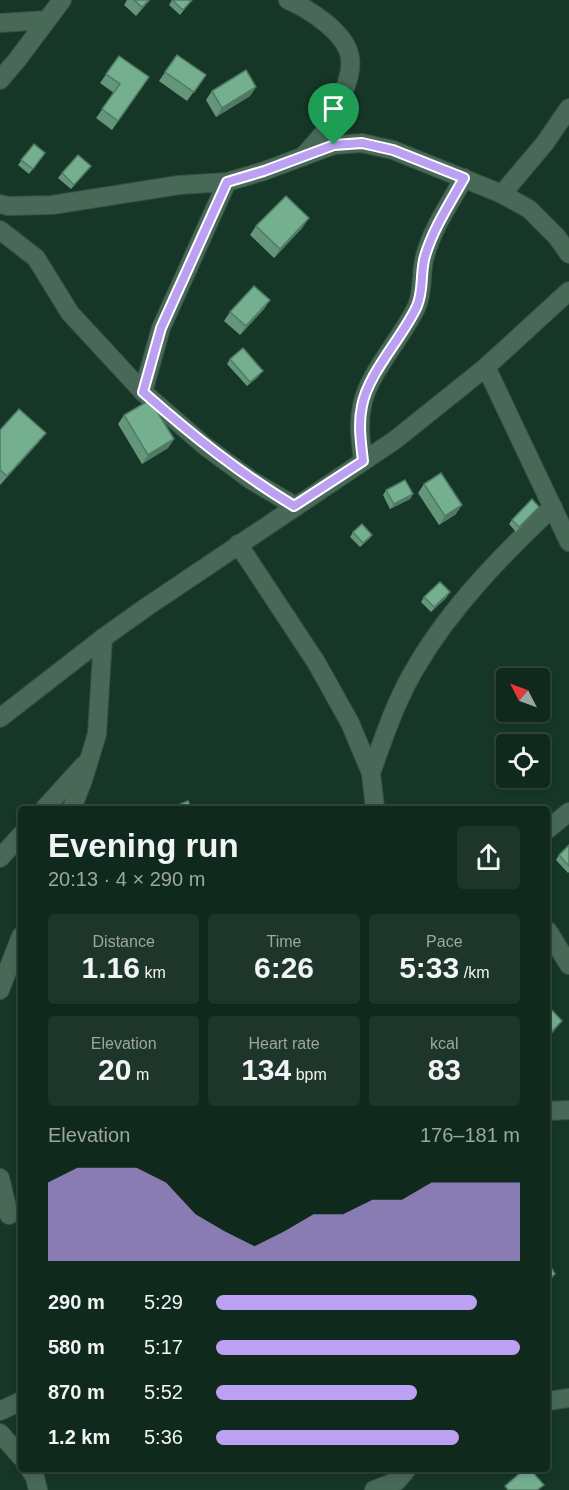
<!DOCTYPE html>
<meta charset="utf-8">
<style>
:root{--surface:#10291d;--page:#1e352a;--text:#f1f3f6;--muted:#9ca6a4;--line:#30453b;--accent:#bca0f2}
body{margin:0;font-family:Helvetica,sans-serif;background:var(--page);color:var(--text);height:100vh;display:flex;flex-direction:column;font-size:22px;white-space:nowrap}
*{box-sizing:border-box;margin:0}
p{font-size:20px;color:var(--muted)}
.icon{flex:none;width:33px;height:33px;fill:none;stroke:currentColor;stroke-width:2;stroke-linecap:round;stroke-linejoin:round}
.map{position:relative;flex:1;overflow:hidden}
.side{position:absolute;left:18px;top:806px;width:532px;height:666px;display:flex;flex-direction:column;background:var(--surface);border-radius:6px;box-shadow:0 3px 9px #0003,0 0 0 2px var(--line)}
.side>*{flex:none}
.needle{width:39px;rotate:312deg}
.controls{position:absolute;left:496px;top:668px;display:grid;gap:12px}
.controls a{display:grid;place-items:center;width:54px;height:54px;border-radius:6px;background:var(--surface);box-shadow:0 3px 9px #0003,0 0 0 2px var(--line);font-size:30px}
.pin{position:absolute;display:grid;place-items:center;width:51px;height:51px;color:#fff;margin:-62px -26px;border-radius:50% 50% 50% 0;rotate:-45deg;box-shadow:0 0 6px #0007}
.pin .icon{rotate:45deg}
.round{display:grid;place-items:center;flex:none;width:63px;height:63px;border-radius:6px;background:var(--page)}
.summary{display:flex;align-items:center;justify-content:space-between;height:102px;padding:0 30px}
h1{font-size:33px;font-weight:800;line-height:45px}
.figures{display:grid;grid-template-columns:repeat(3,1fr);gap:9px;height:102px;padding:6px 30px}
.figures div{display:grid;align-content:center;border-radius:6px;background:var(--page);text-align:center}
.figures b{font-size:30px;font-weight:800}
.figures small{font-size:16px;font-weight:400}
.figures p{font-size:16px}
.chart{height:168px;padding:12px 30px}
.chart p{display:flex;justify-content:space-between}
.chart svg{width:100%;height:108px;margin-top:6px;fill:var(--accent);opacity:.7}
ul{padding:0 30px;list-style:none;font-size:20px}
li{display:grid;grid-template-columns:96px 72px 1fr;align-items:center;height:45px}
li i{height:15px;border-radius:8px;background:var(--accent)}
.map>svg:first-child{display:block}
.lines{fill:none;stroke-linecap:round;stroke-linejoin:round}
.minor-casing{stroke:#365143;stroke-width:20}
.minor{stroke:#486957;stroke-width:18}
.wall{fill:#64967b}
.shaded-wall{fill:#517a64}
.building{fill:#74af8f;stroke:#517a64;stroke-width:1.5}
.route-casing{stroke:#fff;stroke-width:12}
.route{stroke:#bca0f2;stroke-width:8}
</style>
<div class="map">
<svg width="569" height="1490" viewBox="0 0 569 1490">
<rect width="100%" height="100%" fill="#163727"/>
<g class="lines">
<g class="minor-casing">
<g id="minor">
<path d="M288,0C309,9 347,33 350,58C352,70 347,83 343,94C341,101 340,110 336,116C328,131 314,143 304,156"/>
<path d="M0,23L47,20"/>
<path d="M0,80L17,60L62,0"/>
<path d="M502,194L545,143L569,108"/>
<path d="M0,204L8,206L52,205L179,185L227,182L264,171L334,145L362,143L393,150L502,194L529,209L557,237L569,254"/>
<path d="M0,230L36,258L70,313L143,392L205,446L251,480L295,506"/>
<path d="M486,367L569,542"/>
<path d="M143,392L161,328L227,182"/>
<path d="M363,461C361,443 358,424 362,406C368,373 403,337 417,306C424,289 420,273 425,256C432,229 450,203 464,178"/>
<path d="M238,544L316,662L350,723L371,773L375,808"/>
<path d="M0,718L103,638L145,608L395,440L486,367L569,291"/>
<path d="M371,773C384,737 396,700 416,667C451,607 502,555 553,507"/>
<path d="M45,808L84,765"/>
<path d="M72,808L83,780L97,734L103,638"/>
<path d="M548,829L569,812"/>
<path d="M0,858L21,835"/>
<path d="M548,931L569,965"/>
<path d="M0,990L21,936"/>
<path d="M548,1111L569,1110"/>
<path d="M0,1178L9,1215"/>
<path d="M548,1401L569,1398"/>
<path d="M0,1411L21,1401"/>
<path d="M0,1433L21,1457"/>
<path d="M29,1468L35,1477L38,1490"/>
<path d="M374,1490L397,1481L408,1468"/>
</g>
</g>
<use href="#minor" class="minor"/>
</g>
<g class="wall">
<path d="M127,0H150L136,16L124,5Z"/>
<path d="M172,0H192L180,15L169,5Z"/>
<path d="M177,55L206,75L187,101L159,81Z"/>
<path d="M119,56L149,77L112,130L96,118L114,93L100,83Z"/>
<path d="M256,87L250,96L216,117L206,100L212,91Z"/>
<path d="M34,144L45,153L29,174L18,165Z"/>
<path d="M91,166L71,189L58,178L62,173Z"/>
<path d="M256,226L303,227L274,258L250,235Z"/>
<path d="M270,300L264,309L240,335L224,321L230,312Z"/>
<path d="M230,359L259,376L247,386L227,364Z"/>
<path d="M124,415L174,439L168,448L142,464L118,424Z"/>
<path d="M0,430L39,442L0,485Z"/>
<path d="M424,484L456,514L439,525L418,493Z"/>
<path d="M386,490L413,494L410,499L390,509L383,495Z"/>
<path d="M536,511L516,532L509,524L512,520Z"/>
<path d="M353,532L372,535L369,539L360,547L350,537Z"/>
<path d="M424,597H447L431,612L421,602Z"/>
<path d="M569,845V872L568,873L556,860L559,855Z"/>
</g>
<g class="shaded-wall">
<path d="M149,0H150L136,16L142,7Z"/>
<path d="M256,87L250,96L216,117L222,108Z"/>
<path d="M309,218L303,227L274,258L280,249Z"/>
<path d="M270,300L264,309L240,335L246,326Z"/>
<path d="M263,371L259,376L247,386L250,382Z"/>
<path d="M46,433L39,442L0,485L7,476Z"/>
<path d="M174,439L168,448L142,464L148,455Z"/>
<path d="M413,494L410,499L390,509L394,504Z"/>
<path d="M462,505L456,514L439,525L445,516Z"/>
<path d="M539,507L536,511L516,532L519,527Z"/>
<path d="M450,592L447,597L431,612L434,607Z"/>
<path d="M562,1021L555,1030L548,1038V1035Z"/>
<path d="M555,1274L549,1283L548,1284V1279Z"/>
</g>
<g class="building">
<path d="M134,0H149L142,7Z"/>
<path d="M172,0H192L183,10Z"/>
<path d="M177,55L206,75L194,92L165,72Z"/>
<path d="M119,56L149,77L118,121L102,109L120,84L106,74Z"/>
<path d="M246,70L256,87L222,108L212,91Z"/>
<path d="M34,144L45,153L33,169L21,160Z"/>
<path d="M78,155L91,166L74,185L62,173Z"/>
<path d="M286,196L309,218L280,249L256,226Z"/>
<path d="M254,286L270,300L246,326L230,312Z"/>
<path d="M243,348L263,371L250,382L230,359Z"/>
<path d="M150,400L174,439L148,455L124,415Z"/>
<path d="M19,409L46,433L7,476L0,470V430Z"/>
<path d="M441,473L462,505L445,516L424,484Z"/>
<path d="M405,480L413,494L394,504L386,490Z"/>
<path d="M532,499L539,507L519,527L512,520Z"/>
<path d="M362,524L372,535L363,543L353,532Z"/>
<path d="M440,582L450,592L434,607L424,597Z"/>
<path d="M188,801L191,808H171Z"/>
<path d="M569,845V866L559,855Z"/>
<path d="M548,1006L562,1021L548,1035Z"/>
<path d="M548,1262L555,1274L548,1279Z"/>
<path d="M526,1468H529L544,1485L537,1490H508L505,1486Z"/>
</g>
<g class="lines">
<g class="route-casing">
<path id="route" d="M362,143L393,150L464,178C450,203 433,229 425,256C420,273 424,289 417,306C403,337 368,373 362,406C358,424 361,443 363,461L294,506C238,472 193,436 143,392L161,328L227,182L264,171L334,145Z"/>
</g>
<use href="#route" class="route"/>
</g>
</svg>
<div class="controls">
<a><svg class="needle" viewBox="-14 -14 28 28"><path d="M0-13l5 13h-10z" fill="#e53935"/><path d="M0 13l5-13h-10z" fill="#9ca6a4"/></svg></a>
<a><svg class="icon" aria-label="locate" viewBox="0 0 24 24"><circle cx="12" cy="12" r="6"/><path d="M12 2v4M12 18v4M2 12h4M18 12h4"/></svg></a>
</div>
<div class="pin" style="left:334px;top:145px;background:#1e9e55"><svg class="icon" aria-label="arrive" viewBox="0 0 24 24"><path d="M6 21V4h12l-3 4 3 4H6"/></svg></div>
<section class="side">
<div class="summary"><div><h1>Evening run</h1><p>20:13 · 4 × 290 m</p></div><a class="round"><svg class="icon" aria-label="share" viewBox="0 0 24 24"><path d="M12 15V3M7 8l5-5 5 5M5 13v7h14v-7"/></svg></a></div>
<div class="figures">
<div><p>Distance</p><b>1.16<small> km</small></b></div>
<div><p>Time</p><b>6:26</b></div>
<div><p>Pace</p><b>5:33<small> /km</small></b></div>
</div>
<div class="figures">
<div><p>Elevation</p><b>20<small> m</small></b></div>
<div><p>Heart rate</p><b>134<small> bpm</small></b></div>
<div><p>kcal</p><b>83</b></div>
</div>
<div class="chart"><p><span>Elevation</span>176–181 m</p>
<svg viewBox="0 0 160 44" preserveAspectRatio="none"><path d="M0 44V12L10 6L20 6L30 6L40 12L50 25L60 32L70 38L80 32L90 25L100 25L110 19L120 19L130 12L140 12L150 12L160 12V44z"/></svg>
</div>
<ul>
<li><b>290 m</b>5:29<i style="width:86%"></i></li>
<li><b>580 m</b>5:17<i style="width:100%"></i></li>
<li><b>870 m</b>5:52<i style="width:66%"></i></li>
<li><b>1.2 km</b>5:36<i style="width:80%"></i></li>
</ul>
</section>
</div>
